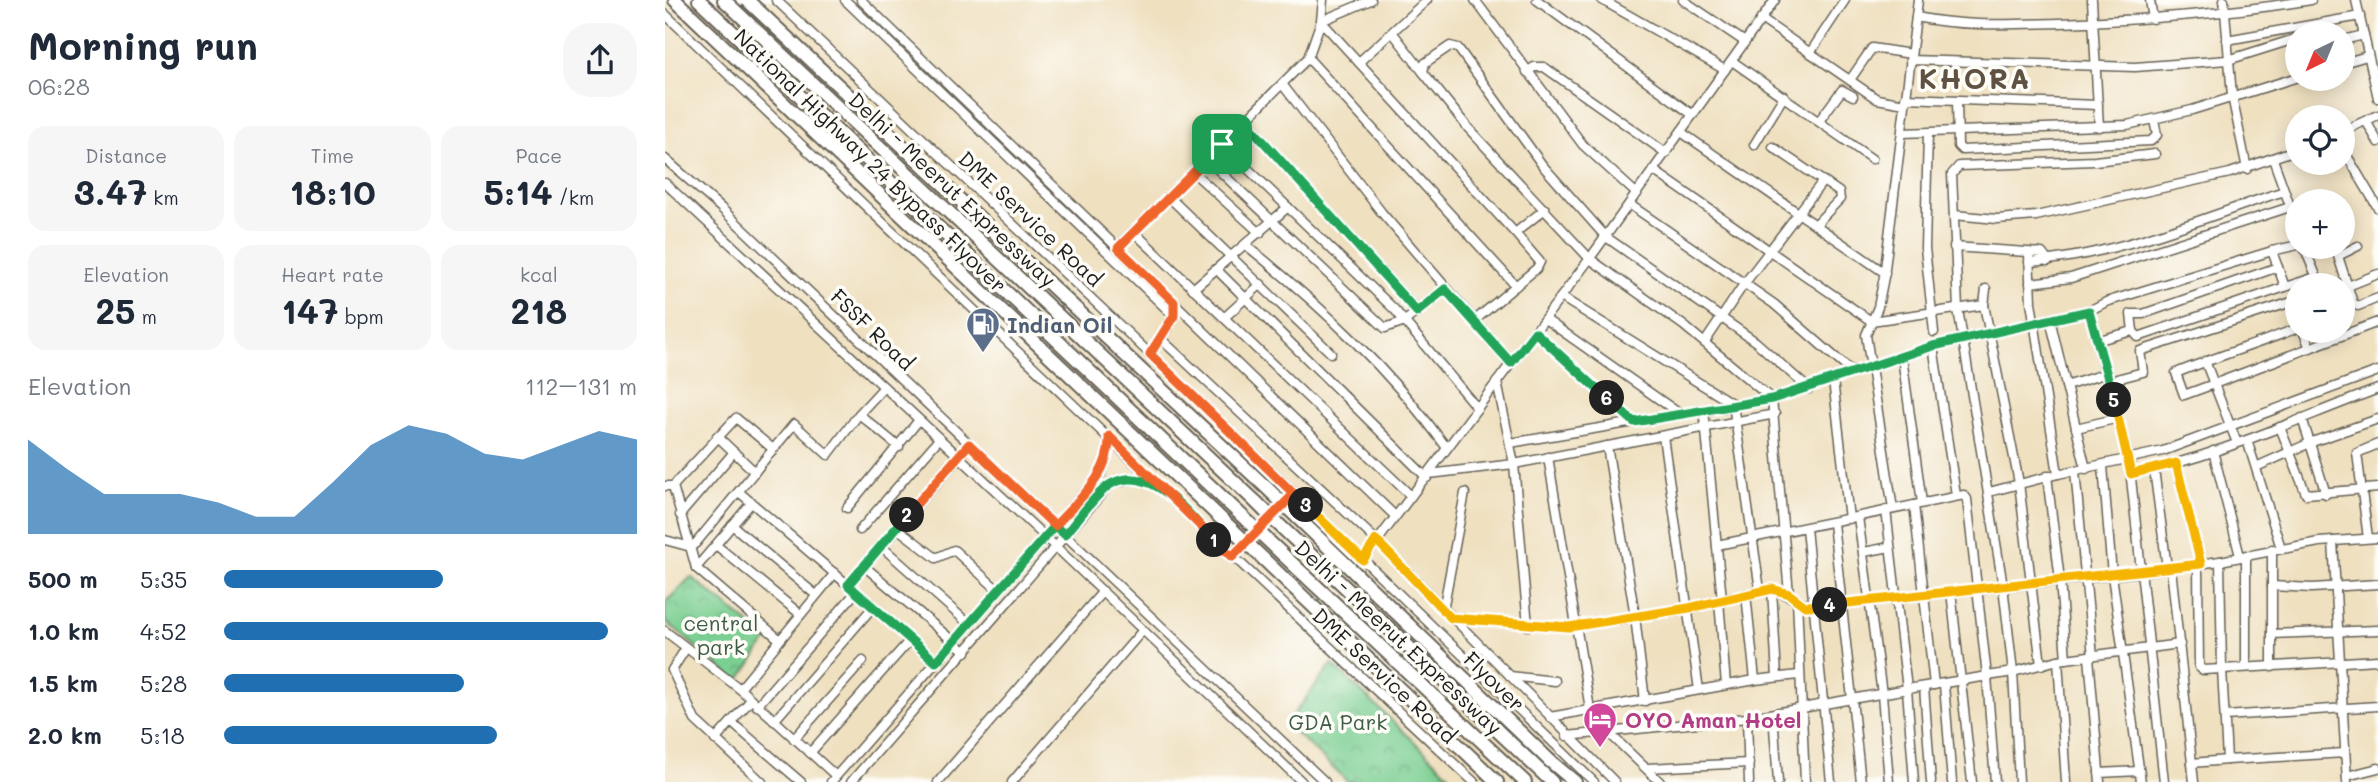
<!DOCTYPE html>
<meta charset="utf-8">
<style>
:root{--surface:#fff;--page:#f6f6f7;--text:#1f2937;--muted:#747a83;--accent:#1f6fb2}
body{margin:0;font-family:Mali,sans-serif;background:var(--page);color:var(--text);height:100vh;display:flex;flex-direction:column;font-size:26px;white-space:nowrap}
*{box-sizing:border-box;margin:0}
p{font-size:23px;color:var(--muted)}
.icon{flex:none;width:38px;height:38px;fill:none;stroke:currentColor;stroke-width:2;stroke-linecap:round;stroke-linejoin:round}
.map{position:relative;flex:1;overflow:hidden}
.side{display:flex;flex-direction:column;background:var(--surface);width:665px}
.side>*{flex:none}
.needle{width:46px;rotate:223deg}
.controls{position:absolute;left:1620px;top:21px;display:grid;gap:14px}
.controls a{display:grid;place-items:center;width:70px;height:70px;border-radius:50%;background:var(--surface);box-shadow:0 4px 18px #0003;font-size:35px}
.pin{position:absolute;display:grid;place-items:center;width:60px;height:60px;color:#fff;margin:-30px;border-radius:14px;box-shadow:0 4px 10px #0006}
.km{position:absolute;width:35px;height:35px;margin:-18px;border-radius:50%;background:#222;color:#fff;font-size:19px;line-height:35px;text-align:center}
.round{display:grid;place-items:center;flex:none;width:74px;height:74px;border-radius:28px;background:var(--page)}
.headline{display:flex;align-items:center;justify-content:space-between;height:119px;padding:0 28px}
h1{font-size:38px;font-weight:800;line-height:52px}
.stats{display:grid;grid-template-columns:repeat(3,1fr);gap:10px;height:119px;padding:7px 28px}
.stats div{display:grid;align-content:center;border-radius:18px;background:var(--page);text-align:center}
.stats b{font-size:35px;font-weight:800}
.stats small{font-size:19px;font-weight:400}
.stats p{font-size:19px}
.chart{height:196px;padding:14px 28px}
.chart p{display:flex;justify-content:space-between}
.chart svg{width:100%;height:126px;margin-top:7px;fill:var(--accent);opacity:.7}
ul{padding:0 28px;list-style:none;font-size:23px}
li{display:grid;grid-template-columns:112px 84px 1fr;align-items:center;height:52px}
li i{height:18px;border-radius:9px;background:var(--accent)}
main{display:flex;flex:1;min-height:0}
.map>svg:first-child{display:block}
.park{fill:url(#park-crowns);stroke:#4c7657;stroke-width:2}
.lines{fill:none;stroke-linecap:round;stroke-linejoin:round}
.minor-casing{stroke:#666155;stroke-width:11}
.highway-casing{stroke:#666155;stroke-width:16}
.minor{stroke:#fff;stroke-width:8}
.highway{stroke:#fff;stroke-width:12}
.highway-bridge-casing{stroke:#666155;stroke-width:16;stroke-linecap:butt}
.highway-bridge{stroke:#fff;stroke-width:12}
.split-1-casing{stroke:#fff;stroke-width:14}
.split-2-casing{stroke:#fff;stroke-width:14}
.split-3-casing{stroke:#fff;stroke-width:14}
.split-4-casing{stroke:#fff;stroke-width:14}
.split-5-casing{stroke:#fff;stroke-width:14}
.split-6-casing{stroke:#fff;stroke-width:14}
.split-7-casing{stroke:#fff;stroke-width:14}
.split-1{stroke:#f0652b;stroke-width:9}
.split-2{stroke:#22a559;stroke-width:9}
.split-3{stroke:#f0652b;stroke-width:9}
.split-4{stroke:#f5b400;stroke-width:9}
.split-5{stroke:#f5b400;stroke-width:9}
.split-6{stroke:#22a559;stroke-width:9}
.split-7{stroke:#22a559;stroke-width:9}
.labels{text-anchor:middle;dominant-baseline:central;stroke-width:7;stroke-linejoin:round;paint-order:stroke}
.street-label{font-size:21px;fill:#1c1c1c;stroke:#fdfcf7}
.service-label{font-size:21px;font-weight:bold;fill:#4e5e75;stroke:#fdfcf7;text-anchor:start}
.park-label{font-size:21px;fill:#3d5b45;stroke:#fdfcf7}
.hotel-label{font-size:21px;font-weight:bold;fill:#b23c85;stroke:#fdfcf7;text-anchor:start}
.district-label{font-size:28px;font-weight:bold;letter-spacing:2px;fill:#5f5242;stroke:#fdfcf7}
</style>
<main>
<section class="side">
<div class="headline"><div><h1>Morning run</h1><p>06:28</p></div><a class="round"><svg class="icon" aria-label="share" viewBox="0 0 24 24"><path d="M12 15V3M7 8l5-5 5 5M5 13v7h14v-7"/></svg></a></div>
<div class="stats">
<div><p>Distance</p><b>3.47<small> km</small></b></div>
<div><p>Time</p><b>18:10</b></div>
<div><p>Pace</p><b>5:14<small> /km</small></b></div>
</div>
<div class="stats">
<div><p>Elevation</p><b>25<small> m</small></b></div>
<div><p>Heart rate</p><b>147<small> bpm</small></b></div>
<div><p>kcal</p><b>218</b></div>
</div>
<div class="chart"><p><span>Elevation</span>112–131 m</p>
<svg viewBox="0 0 160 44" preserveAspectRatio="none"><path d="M0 44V11L10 21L20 30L30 30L40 30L50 33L60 38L70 38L80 26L90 13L100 6L110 9L120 16L130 18L140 13L150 8L160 11V44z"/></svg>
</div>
<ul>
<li><b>500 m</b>5:35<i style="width:53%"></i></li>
<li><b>1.0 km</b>4:52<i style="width:93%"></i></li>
<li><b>1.5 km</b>5:28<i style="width:58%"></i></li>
<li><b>2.0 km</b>5:18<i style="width:66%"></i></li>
</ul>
</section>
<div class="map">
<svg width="1713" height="782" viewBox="0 0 1713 782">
<defs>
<pattern id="park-crowns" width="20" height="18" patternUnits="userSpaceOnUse" patternTransform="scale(1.75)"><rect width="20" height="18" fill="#7bcf92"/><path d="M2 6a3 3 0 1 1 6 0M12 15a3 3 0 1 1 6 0" fill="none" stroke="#6ab17d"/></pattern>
</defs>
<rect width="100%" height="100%" fill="#fdfcf7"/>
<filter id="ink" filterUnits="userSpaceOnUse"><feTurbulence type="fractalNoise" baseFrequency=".0143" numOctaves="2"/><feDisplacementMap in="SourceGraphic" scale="14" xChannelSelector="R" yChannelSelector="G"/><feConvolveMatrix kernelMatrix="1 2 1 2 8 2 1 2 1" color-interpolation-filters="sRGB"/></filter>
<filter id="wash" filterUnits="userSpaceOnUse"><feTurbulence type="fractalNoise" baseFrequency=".00686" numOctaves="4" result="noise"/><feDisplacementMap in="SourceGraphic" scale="28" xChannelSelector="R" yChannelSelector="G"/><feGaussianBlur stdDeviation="1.57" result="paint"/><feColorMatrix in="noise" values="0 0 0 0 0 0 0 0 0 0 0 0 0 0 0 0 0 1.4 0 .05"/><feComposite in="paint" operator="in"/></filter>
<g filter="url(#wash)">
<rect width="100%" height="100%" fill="#efe0c0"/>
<g class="park">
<path d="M26,577L103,639L73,682L0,621V603Z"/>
<path d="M667,664L792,782H683L621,724Z"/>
</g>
</g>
<g filter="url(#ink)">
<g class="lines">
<g class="minor-casing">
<g id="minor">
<path d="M111,0L485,354L929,782"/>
<path d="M180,0L509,316"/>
<path d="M196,0L729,515"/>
<path d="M706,0L656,21L850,233L880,209"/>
<path d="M810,0L918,145L972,194"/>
<path d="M872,0L1028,115"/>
<path d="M937,0L1060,70"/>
<path d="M1018,0L1080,42"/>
<path d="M1427,0L1434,127"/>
<path d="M1485,0L1488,19"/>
<path d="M1559,0L1567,96L1582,169"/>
<path d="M1691,0L1713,98"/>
<path d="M0,14C268,271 537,529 809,782"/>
<path d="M1251,17C1299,27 1346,24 1395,23C1480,20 1562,14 1646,0"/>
<path d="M1096,19L1212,99L1240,104"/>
<path d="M728,33L758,72"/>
<path d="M1562,40L1695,16"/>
<path d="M1678,40L1699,35"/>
<path d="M1145,53L1180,0"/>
<path d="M643,58L851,286"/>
<path d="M1245,60L1470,67L1563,60L1633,38"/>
<path d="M1067,61L1207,159"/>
<path d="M694,62L762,0"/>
<path d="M1678,63L1702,56"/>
<path d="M862,72L869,67H879L1001,153"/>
<path d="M1185,80L1207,48L1246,54"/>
<path d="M617,84L717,213L846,363"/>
<path d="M1240,98L1433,105"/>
<path d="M1292,100L1293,146L1297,150L1486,141L1492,135L1489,120"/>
<path d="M580,121L752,311"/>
<path d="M1154,121L1177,90L1188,96"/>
<path d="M1701,121L1713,142"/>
<path d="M1678,131L1713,115"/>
<path d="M1016,132L1220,273"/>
<path d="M1237,133L1462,125L1527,110L1633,77"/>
<path d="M1263,133L1260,248L1269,332"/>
<path d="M557,144L730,310L812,408"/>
<path d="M1089,145L1119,96"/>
<path d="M1108,147L1174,192L1175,199L1151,224"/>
<path d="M1678,149L1713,208"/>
<path d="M0,159L56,208L660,782"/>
<path d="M542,159L720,328L740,321L781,289"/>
<path d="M1608,159L1633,228"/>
<path d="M988,170L1206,321L1319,305L1354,483L1376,665"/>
<path d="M528,172L595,233"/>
<path d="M0,183L391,547L637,782"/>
<path d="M504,197L666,353"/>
<path d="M964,204L1109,304L1187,372"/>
<path d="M1289,215L1332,219L1371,216L1565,173L1633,149"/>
<path d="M469,232L746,496"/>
<path d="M581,245C655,305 725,370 782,448"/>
<path d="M1633,245L1607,251L1620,287L1651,277"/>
<path d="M1693,246L1673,256L1688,303L1693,306L1713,298"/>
<path d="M1289,247L1377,253L1383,261"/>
<path d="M1639,247L1655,285"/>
<path d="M452,248L643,58L656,21L658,0"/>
<path d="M1364,262C1451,256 1537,218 1619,191"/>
<path d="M551,269L762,478"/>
<path d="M1365,283L1406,278L1625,207"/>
<path d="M1683,286L1713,274"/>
<path d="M528,289L623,207"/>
<path d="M896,297L1068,404L1095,590"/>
<path d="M1319,305L1321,289"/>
<path d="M1424,311L1464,460L1499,782"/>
<path d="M559,318L596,284"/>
<path d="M880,319L1015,414"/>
<path d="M1385,319L1421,469"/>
<path d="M809,321L872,268L875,262L850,233"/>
<path d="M1468,331L1466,314H1478L1613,267"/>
<path d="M1638,331L1645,348"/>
<path d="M870,332L969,422"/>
<path d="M496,339L711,540L950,782"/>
<path d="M1434,340L1468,331L1473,337L1620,287"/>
<path d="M1040,342L1079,284L1158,181"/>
<path d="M1268,346L1424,311L1441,302L1607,251"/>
<path d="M485,354L503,327L509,312"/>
<path d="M1237,357L1257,503"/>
<path d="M1540,361L1549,384L1519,395L1511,373C1551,357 1592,344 1633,328"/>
<path d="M1168,380L1184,519"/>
<path d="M1444,381L1478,372L1475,351L1633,300"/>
<path d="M832,382L849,464L863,626"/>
<path d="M1401,386L1442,373"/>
<path d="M1039,410L1057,600"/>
<path d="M194,414L234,447"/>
<path d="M1637,418L1661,494"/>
<path d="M1615,427L1641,494L1713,488"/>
<path d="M1411,428L1454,418"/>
<path d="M52,436L90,472"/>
<path d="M998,436L1034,690"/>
<path d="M1582,440L1616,548"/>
<path d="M845,443L1107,399L1268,346L1291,495"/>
<path d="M1572,443L1549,384L1713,322"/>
<path d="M942,446L970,616L980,701"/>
<path d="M1548,451L1575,556"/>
<path d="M883,457L929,733"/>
<path d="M1511,463L1536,564"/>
<path d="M1438,466L1447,575L1476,782"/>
<path d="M1591,467L1647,442L1713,419"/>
<path d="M1489,469L1502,568"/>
<path d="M1410,471L1428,656"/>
<path d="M764,474L849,464L1110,414"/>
<path d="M1393,474L1498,451L1713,371"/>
<path d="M1467,474C1552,457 1632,419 1713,389"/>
<path d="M1382,476L1395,580L1401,659"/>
<path d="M0,486H8L71,418L108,449"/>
<path d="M8,486L31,568L114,639"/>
<path d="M74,492L183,585"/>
<path d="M1324,492L1393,474L1366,302L1364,253"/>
<path d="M1249,505L1269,685"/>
<path d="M182,508L254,420"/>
<path d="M1228,509L1201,335L1213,307L1219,277L1253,0"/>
<path d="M1221,510L1242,689L1348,672L1393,660L1515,644"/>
<path d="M15,515L69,452"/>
<path d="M1193,517L1217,694L1224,782"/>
<path d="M1168,523L1196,782"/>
<path d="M67,525L151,595"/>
<path d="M232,528L271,558L289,550L334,591"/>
<path d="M1141,528L1166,782"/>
<path d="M195,530L274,439"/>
<path d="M1703,538L1692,453L1713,444"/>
<path d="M0,540L26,547L31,543L129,424L163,455L194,414L219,387"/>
<path d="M1668,541L1682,782"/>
<path d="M51,545L135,614"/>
<path d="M1052,545L1299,495L1302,499L1322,676L1330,782"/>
<path d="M216,546L304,624"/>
<path d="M1607,549V667"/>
<path d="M1199,552L1225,547"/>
<path d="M1581,555V667"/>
<path d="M567,557L629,494"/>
<path d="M698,560L923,261L1110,0"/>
<path d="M1555,561L1557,669L1713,660"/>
<path d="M199,566L301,652"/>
<path d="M31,568L87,502"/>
<path d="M1506,568L1529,782"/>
<path d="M1607,586L1647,588L1713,584"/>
<path d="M1107,589L1112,677"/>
<path d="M1286,591L1307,782"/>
<path d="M1081,594L1090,680"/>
<path d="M1124,594L1107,399L1018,325L925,259L804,129L758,72L760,63L785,46L793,48L878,166L941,237L1091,342L1144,389"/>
<path d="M1132,599L1140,782"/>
<path d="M1054,601L1061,685"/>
<path d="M778,610L800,493"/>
<path d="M786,618L904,627L1024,608L1107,589L1148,607L1476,572L1555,561L1654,542L1713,538"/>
<path d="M0,631L75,689L171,776"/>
<path d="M1607,634L1713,630"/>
<path d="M21,648L7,670L30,720L97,782"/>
<path d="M1424,657L1435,782"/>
<path d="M1393,660L1401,782"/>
<path d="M271,662L183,585L305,444"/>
<path d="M845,676L890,681"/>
<path d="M1279,685L1287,782"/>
<path d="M1259,687L1266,782"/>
<path d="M75,689L170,573"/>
<path d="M92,706L191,592"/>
<path d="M1108,714L1113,782"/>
<path d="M1560,716L1713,706"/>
<path d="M885,717L1090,680L1134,675"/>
<path d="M1082,718L1084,782"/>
<path d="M109,721L208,607"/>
<path d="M66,722L136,782"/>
<path d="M943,732L995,782"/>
<path d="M902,736L1082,718L1242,689L1249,782"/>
<path d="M129,739L198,661"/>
<path d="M50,740L85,701"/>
<path d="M145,753L245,640"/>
<path d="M1562,760L1680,753"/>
<path d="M1527,763L1562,760L1557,669L1538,670L1534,667L1533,565"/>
<path d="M982,768L1084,763"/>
<path d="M1434,773L1474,771"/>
<path d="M1682,776L1713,768"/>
<path d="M166,782L436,474L444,448V436"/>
<path d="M186,782L446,483L476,478L487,482"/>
<path d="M273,782L438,591"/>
<path d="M347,782L478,630"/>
<path d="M1354,782L1348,672L1338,586L1293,309L1287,174L1294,166L1430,161L1490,154"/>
</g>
</g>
<g class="highway-casing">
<g id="highway">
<path d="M10,0L567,529"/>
<path d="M34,0L577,516"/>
<path d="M59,0L591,502"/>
<path d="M610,521L887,782"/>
<path d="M596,534L860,782"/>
<path d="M585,546L832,782"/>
<path d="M885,761L910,782"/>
</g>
</g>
<use href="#minor" class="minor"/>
<use href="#highway" class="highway"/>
<g class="highway-bridge-casing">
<g id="highway-bridge">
<path d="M82,0L604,490L885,761"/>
<path d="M591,502L610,521"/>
<path d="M577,516L596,534"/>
<path d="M567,529L585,546"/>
</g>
</g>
<use href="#highway-bridge" class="highway-bridge"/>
</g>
</g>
<g class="lines" filter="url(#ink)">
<g class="split-1-casing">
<path id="split-1" d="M549,540L567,557L629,494L485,354L509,316V302L453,248L557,144"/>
</g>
<g class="split-2-casing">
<path id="split-2" d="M242,515L183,585L271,662L380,537L390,526L400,535C411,522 434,489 448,483C489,464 523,515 549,540"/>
</g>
<g class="split-3-casing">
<path id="split-3" d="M242,515L304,444L390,526C414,499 446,474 444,436L567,557L629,494L641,505"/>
</g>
<g class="split-4-casing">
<path id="split-4" d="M641,505L698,560L711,540L786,618L904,627L1024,608L1107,589L1124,594L1140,606L1165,605"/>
</g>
<g class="split-5-casing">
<path id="split-5" d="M1165,605L1536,564L1511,463L1466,474L1449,400"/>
</g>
<g class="split-6-casing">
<path id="split-6" d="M942,398L969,422L1107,399L1268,346L1424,311L1449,400"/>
</g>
<g class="split-7-casing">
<path id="split-7" d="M557,144L580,121L752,312L780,289L846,363L870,332L942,398"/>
</g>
<use href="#split-1" class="split-1"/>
<use href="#split-2" class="split-2"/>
<use href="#split-3" class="split-3"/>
<use href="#split-4" class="split-4"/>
<use href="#split-5" class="split-5"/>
<use href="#split-6" class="split-6"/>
<use href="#split-7" class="split-7"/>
</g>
<defs>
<g id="fuel-pin" transform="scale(1.75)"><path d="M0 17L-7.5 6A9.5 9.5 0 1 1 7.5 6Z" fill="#5c6f8a" stroke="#fdfcf7"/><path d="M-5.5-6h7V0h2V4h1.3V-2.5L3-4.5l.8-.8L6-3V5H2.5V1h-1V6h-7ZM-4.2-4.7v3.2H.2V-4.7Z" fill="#fff"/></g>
<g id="hotel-pin" transform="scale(1.75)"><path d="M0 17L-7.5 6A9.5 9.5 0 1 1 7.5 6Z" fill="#d1479c" stroke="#fdfcf7"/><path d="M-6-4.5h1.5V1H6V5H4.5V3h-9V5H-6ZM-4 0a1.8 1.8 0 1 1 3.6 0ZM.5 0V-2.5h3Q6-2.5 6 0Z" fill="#fff"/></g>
</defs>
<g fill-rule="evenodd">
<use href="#fuel-pin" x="318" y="324"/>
<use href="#hotel-pin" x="935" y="719"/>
</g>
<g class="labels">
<g class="street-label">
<text transform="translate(206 160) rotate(44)">National Highway 24 Bypass Flyover</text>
<text transform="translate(288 189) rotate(43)">Delhi - Meerut Expressway</text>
<text transform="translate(366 218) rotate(43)">DME Service Road</text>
<text transform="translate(208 329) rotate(44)">FSSF Road</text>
<text transform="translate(734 637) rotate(43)">Delhi - Meerut Expressway</text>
<text transform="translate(720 675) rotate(43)">DME Service Road</text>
<text transform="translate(830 681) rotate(44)">Flyover</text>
</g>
<g class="service-label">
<text x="342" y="324">Indian Oil</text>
</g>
<g class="park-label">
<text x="56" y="622">central<tspan x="56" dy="24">park</tspan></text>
<text x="673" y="721">GDA Park</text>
</g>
<g class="hotel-label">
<text x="960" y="719">OYO Aman Hotel</text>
</g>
<g class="district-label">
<text x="1310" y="78">KHORA</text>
</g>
</g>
</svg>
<div class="controls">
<a><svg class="needle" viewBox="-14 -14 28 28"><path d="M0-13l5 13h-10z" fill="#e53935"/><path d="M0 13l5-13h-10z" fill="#747a83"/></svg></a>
<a><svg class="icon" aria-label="locate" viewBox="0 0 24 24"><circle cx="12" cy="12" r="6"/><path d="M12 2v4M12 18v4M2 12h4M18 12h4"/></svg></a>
<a>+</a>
<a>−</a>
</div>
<div class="pin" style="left:557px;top:144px;background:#1e9e55"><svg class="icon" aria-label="arrive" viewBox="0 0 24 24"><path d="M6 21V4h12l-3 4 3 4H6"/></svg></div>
<b class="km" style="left:549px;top:540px">1</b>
<b class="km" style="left:242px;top:515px">2</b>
<b class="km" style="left:641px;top:505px">3</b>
<b class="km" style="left:1165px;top:605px">4</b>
<b class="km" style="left:1449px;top:400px">5</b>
<b class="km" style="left:942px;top:398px">6</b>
</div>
</main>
